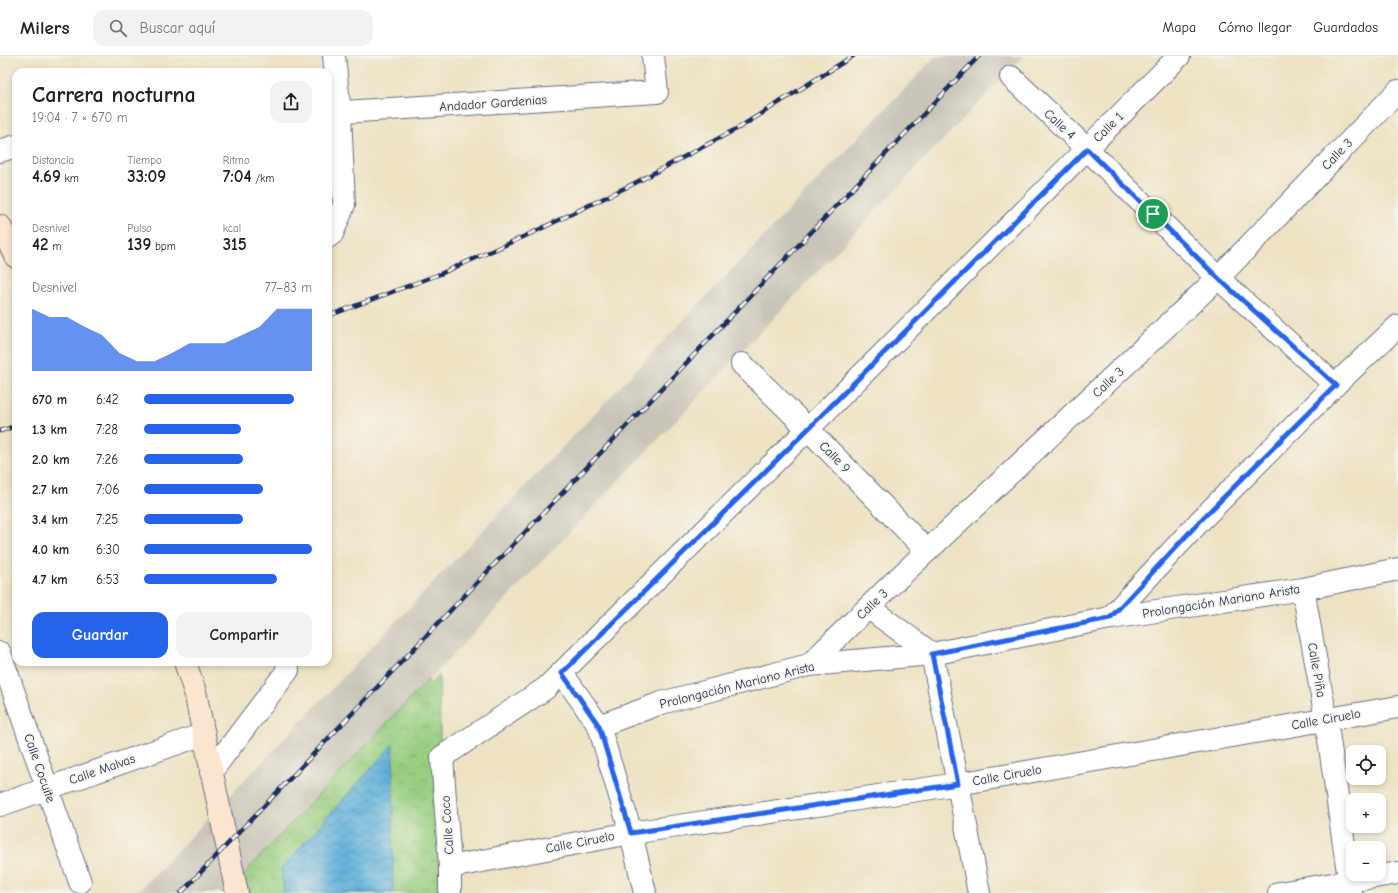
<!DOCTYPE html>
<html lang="es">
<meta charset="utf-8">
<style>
:root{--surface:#fff;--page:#f2f2f2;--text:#202124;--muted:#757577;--line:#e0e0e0;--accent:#2563eb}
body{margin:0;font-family:"Comic Neue",sans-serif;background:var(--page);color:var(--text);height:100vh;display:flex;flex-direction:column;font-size:15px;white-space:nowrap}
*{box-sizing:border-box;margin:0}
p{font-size:13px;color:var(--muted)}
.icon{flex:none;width:22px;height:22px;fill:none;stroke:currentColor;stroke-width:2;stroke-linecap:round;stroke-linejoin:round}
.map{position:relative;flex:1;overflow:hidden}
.side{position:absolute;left:12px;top:12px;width:320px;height:598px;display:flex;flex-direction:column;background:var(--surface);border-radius:12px;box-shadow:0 2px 6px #0003}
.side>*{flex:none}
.fabs{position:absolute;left:1346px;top:689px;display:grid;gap:8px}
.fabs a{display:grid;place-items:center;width:40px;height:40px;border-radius:8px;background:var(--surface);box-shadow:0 2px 6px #0003;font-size:20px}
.pin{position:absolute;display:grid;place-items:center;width:34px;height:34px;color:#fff;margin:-17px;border:2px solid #fff;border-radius:50%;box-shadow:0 1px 4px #0007}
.round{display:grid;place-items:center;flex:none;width:42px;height:42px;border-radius:12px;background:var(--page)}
.summary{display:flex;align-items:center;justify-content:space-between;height:68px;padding:0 20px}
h1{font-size:22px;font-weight:600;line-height:30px}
.stats{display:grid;grid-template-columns:repeat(3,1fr);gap:6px;height:68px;padding:4px 20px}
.stats div{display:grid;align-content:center}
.stats b{font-size:17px;font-weight:600}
.stats small{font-size:11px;font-weight:400}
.stats p{font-size:11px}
.chart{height:112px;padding:8px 20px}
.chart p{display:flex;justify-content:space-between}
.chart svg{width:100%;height:72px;margin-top:4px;fill:var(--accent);opacity:.7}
.primary-button{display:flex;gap:8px;margin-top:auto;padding:8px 20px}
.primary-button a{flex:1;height:46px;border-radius:12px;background:var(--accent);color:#fff;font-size:16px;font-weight:600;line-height:46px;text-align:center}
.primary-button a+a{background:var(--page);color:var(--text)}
ul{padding:0 20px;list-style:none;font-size:13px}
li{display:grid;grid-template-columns:64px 48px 1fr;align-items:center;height:30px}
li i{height:10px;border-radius:5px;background:var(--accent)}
header{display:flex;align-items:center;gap:24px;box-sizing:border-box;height:56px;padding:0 20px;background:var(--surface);border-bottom:1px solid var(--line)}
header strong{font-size:19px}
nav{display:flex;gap:22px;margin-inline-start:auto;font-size:14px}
.search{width:280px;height:36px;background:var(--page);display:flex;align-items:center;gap:10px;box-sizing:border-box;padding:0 14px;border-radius:12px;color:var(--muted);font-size:15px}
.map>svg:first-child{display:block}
.railway{fill:#c8c4b8}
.park{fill:url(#park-crowns);stroke:#587e6e}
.water{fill:url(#water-waves);stroke:#3d709c}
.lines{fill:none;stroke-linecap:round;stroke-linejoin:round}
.street-casing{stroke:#656e81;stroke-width:24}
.secondary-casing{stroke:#656e81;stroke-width:24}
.street{stroke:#fff;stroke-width:22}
.secondary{stroke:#fbe5cf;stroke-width:22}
.rail-casing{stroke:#1b2f5e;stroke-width:4.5}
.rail{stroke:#f7f3e8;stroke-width:3;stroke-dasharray:9;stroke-linecap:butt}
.route-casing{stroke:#fff;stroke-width:8}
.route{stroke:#2563eb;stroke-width:5}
.labels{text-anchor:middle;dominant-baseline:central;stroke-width:3;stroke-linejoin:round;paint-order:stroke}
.street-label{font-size:13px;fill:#1b2f5e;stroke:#f7f3e8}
</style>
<header>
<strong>Milers</strong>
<div class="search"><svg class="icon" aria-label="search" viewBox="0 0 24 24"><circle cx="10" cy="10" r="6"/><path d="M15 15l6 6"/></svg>Buscar aquí</div>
<nav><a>Mapa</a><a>Cómo llegar</a><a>Guardados</a></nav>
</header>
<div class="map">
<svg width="1398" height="837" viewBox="0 0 1398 837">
<defs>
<pattern id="park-crowns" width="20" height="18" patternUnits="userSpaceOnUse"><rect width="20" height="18" fill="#96cd7f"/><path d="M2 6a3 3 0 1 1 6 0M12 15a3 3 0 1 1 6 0" fill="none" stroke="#81b070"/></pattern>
<pattern id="water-waves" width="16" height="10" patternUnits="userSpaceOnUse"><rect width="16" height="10" fill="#5fb0da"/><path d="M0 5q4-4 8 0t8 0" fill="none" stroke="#4e90b4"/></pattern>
</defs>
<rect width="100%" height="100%" fill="#f7f3e8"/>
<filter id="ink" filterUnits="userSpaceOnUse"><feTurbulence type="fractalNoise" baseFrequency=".025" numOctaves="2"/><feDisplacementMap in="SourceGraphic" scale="8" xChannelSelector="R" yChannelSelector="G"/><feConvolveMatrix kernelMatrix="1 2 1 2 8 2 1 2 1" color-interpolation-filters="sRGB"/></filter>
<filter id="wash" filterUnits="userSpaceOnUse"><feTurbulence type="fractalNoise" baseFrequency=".012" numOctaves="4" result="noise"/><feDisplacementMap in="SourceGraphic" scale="16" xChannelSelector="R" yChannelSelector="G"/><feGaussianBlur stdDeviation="0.9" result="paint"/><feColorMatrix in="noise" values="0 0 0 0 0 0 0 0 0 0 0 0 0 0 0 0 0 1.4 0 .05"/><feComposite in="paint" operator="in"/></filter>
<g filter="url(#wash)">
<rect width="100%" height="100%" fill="#eee2c3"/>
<path class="railway" d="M936,0H1023L226,837H137Z"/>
<path class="park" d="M439,619L443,837H226L250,812V811L428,624L429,629Z"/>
<path class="water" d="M393,688V837H284L281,813Z"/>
</g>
<g filter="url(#ink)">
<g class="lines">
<g class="street-casing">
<g id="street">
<path d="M1011,21L1087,93L1218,222L1335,329"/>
<path d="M328,57L657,36L653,0"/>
<path d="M0,95L16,90"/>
<path d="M328,181L332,178L344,149L340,57L334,0"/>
<path d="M742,308L808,373L927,495"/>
<path d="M1303,533L1326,663L1351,837"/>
<path d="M869,552L932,598L958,728L979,837"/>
<path d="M1110,562L1200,465L1335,329L1398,270"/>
<path d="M0,597L80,826"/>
<path d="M809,609L892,528L1218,222L1398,35"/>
<path d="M562,617L599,670L631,777L645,837"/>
<path d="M599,670L661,647L809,609L932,598L1110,562L1303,533L1398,513"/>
<path d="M211,716L288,614L287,606"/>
<path d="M0,749L204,678"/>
<path d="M450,811L631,777L958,728L1398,651"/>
<path d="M450,837V811L442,701L546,632L808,373L1179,0"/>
<path d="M1279,837L1398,817"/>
</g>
</g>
<g class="secondary-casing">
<g id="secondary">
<path d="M0,170L16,201"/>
<path d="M185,606L195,636L237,837"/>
</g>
</g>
<use href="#street" class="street"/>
<use href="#secondary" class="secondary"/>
<g class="rail-casing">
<g id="rail">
<path d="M328,260L440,218L534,176L635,127L740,71L853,0"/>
<path d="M0,375L16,370"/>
<path d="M181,837L979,0"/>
</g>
</g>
<use href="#rail" class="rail"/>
</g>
</g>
<g class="lines" filter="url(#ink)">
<g class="route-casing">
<path id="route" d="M1087,93L1218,222L1336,329L1200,465L1110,562L932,598L958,728L631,777L599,670L562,617L808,373Z"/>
</g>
<use href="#route" class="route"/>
</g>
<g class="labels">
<g class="street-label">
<text transform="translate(493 47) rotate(-4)">Andador Gardenias</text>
<text transform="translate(1060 68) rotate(43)">Calle 4</text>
<text transform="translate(1108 71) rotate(-45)">Calle 1</text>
<text transform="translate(1337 98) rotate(-46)">Calle 3</text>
<text transform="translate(1108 326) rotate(-43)">Calle 3</text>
<text transform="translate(835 401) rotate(46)">Calle 9</text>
<text transform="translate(1221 545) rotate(-9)">Prolongación Mariano Arista</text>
<text transform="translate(872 548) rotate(-44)">Calle 3</text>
<text transform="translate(1317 614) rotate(80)">Calle Piña</text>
<text transform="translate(737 629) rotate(-14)">Prolongación Mariano Arista</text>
<text transform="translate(1326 663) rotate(-10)">Calle Ciruelo</text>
<text transform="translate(40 712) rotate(71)">Calle Cocuite</text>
<text transform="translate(102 713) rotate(-19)">Calle Malvas</text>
<text transform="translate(1007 719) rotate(-10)">Calle Ciruelo</text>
<text transform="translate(447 769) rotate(-94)">Calle Coco</text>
<text transform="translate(580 786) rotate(-11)">Calle Ciruelo</text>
</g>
</g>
</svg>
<div class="fabs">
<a><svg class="icon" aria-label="locate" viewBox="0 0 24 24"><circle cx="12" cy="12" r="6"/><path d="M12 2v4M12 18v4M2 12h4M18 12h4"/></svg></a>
<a>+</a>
<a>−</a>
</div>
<div class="pin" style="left:1153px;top:158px;background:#1e9e55"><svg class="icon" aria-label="arrive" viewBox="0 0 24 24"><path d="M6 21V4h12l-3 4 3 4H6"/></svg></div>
<section class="side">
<div class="summary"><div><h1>Carrera nocturna</h1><p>19:04 · 7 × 670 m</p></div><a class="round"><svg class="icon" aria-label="share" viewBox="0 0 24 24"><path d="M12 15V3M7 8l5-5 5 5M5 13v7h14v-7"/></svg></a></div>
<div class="stats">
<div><p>Distancia</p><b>4.69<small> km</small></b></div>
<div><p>Tiempo</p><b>33:09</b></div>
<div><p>Ritmo</p><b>7:04<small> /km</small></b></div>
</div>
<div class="stats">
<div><p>Desnivel</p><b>42<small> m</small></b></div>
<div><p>Pulso</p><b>139<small> bpm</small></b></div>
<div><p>kcal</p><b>315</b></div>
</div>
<div class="chart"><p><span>Desnivel</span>77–83 m</p>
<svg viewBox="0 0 160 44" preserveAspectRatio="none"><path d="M0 44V6L10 11L20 11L30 17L40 22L50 33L60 38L70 38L80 33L90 27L100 27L110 27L120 22L130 17L140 6L150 6L160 6V44z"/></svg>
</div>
<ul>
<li><b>670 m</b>6:42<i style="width:89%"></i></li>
<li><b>1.3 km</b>7:28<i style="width:58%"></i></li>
<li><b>2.0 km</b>7:26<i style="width:59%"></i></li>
<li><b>2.7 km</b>7:06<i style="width:71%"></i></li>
<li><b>3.4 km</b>7:25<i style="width:59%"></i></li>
<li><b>4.0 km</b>6:30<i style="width:100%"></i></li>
<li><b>4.7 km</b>6:53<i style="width:79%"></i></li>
</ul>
<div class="primary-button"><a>Guardar</a><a>Compartir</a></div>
</section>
</div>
